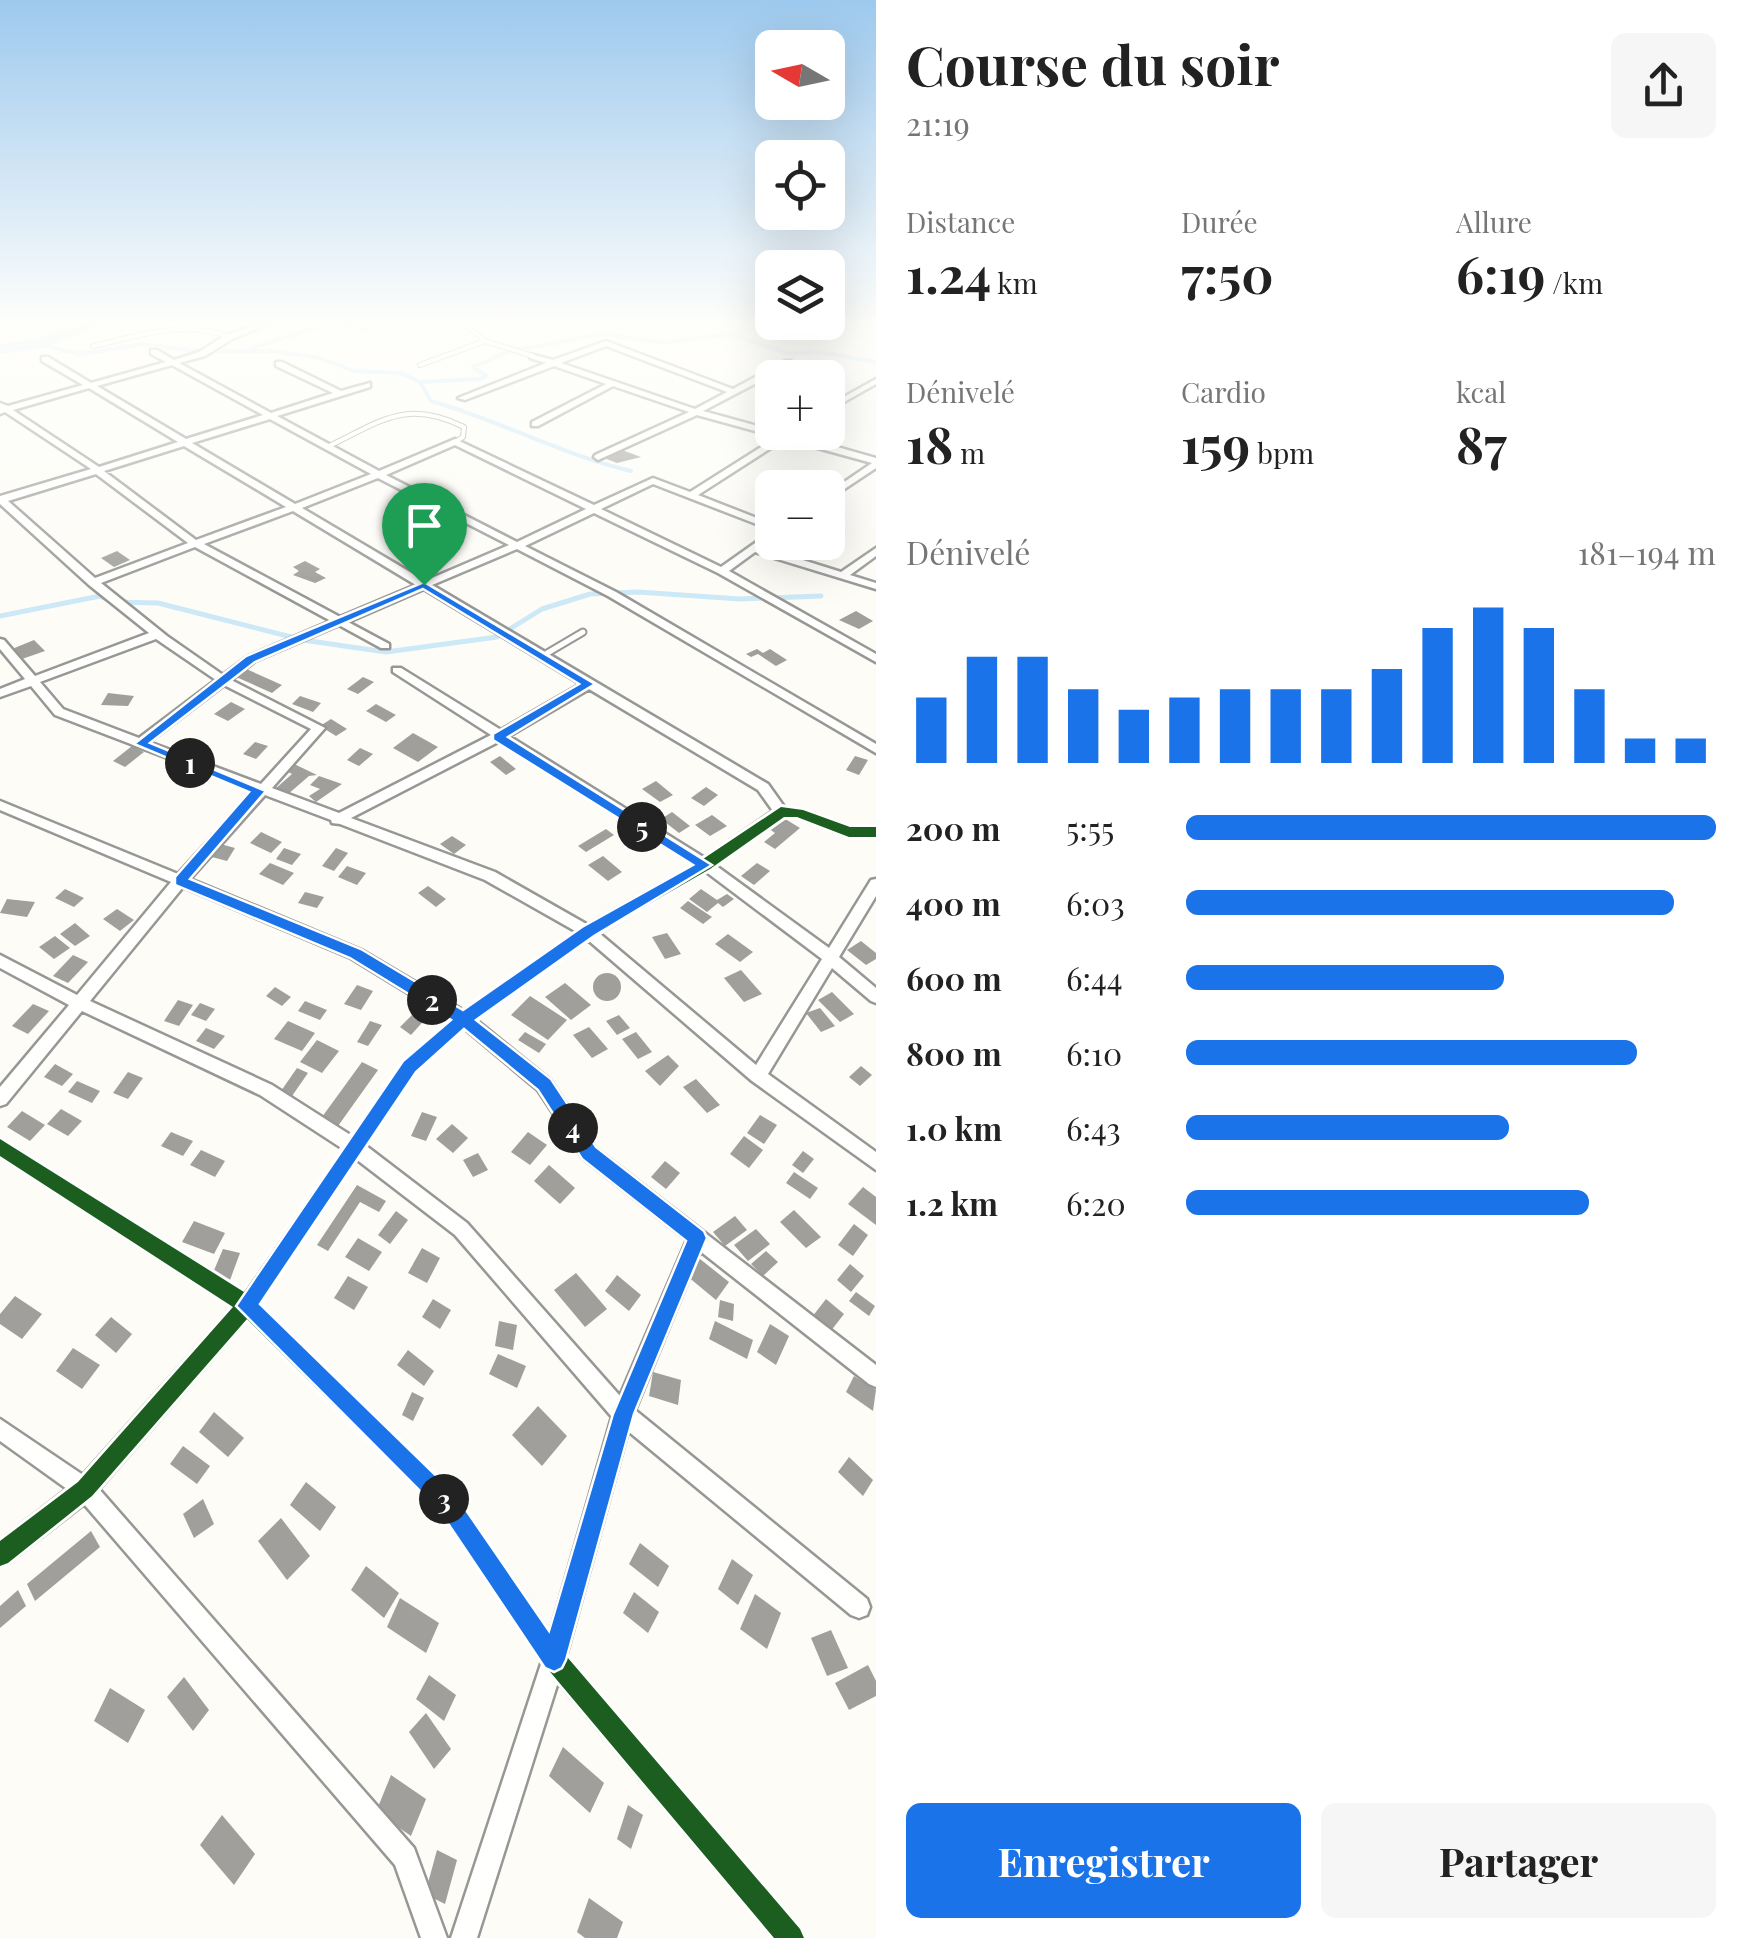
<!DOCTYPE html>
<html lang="fr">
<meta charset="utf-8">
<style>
:root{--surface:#fff;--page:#f6f6f6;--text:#222;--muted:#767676;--accent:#1a73e8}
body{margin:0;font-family:"Playfair Display",serif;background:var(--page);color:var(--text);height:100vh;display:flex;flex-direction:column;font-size:38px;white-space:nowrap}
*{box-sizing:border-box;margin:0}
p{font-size:32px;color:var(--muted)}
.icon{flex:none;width:55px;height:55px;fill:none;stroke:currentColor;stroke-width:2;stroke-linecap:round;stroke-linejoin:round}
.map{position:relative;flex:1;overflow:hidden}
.panel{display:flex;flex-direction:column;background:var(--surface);width:870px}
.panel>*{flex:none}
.needle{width:65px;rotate:279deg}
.buttons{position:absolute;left:755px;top:30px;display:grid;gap:20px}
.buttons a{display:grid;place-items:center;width:90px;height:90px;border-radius:15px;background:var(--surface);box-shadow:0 10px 40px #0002;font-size:50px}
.pin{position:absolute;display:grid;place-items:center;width:85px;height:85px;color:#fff;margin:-102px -42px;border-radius:50% 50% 50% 0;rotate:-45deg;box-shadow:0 0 10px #0007}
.pin .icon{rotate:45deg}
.km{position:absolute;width:50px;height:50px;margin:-25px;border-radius:50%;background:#222;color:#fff;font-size:28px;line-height:50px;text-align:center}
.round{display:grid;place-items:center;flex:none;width:105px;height:105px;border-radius:15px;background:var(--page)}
.head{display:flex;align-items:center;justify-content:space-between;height:170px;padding:0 30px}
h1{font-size:55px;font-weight:700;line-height:75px}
.stats{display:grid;grid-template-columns:repeat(3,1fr);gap:15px;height:170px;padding:10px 30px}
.stats div{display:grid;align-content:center}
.stats b{font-size:50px;font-weight:700}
.stats small{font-size:28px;font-weight:400}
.stats p{font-size:28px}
.chart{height:280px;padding:20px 30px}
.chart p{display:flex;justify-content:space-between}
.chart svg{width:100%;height:180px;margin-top:10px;stroke:var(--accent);stroke-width:6}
.action{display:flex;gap:20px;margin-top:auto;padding:20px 30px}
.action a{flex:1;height:115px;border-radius:15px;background:var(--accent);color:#fff;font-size:40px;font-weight:700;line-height:115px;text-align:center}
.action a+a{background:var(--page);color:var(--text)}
ul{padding:0 30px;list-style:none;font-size:32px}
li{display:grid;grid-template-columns:160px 120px 1fr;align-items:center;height:75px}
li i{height:25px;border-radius:12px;background:var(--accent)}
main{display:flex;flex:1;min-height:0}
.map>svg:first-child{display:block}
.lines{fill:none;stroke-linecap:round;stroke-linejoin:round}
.stream-far1{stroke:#cde8f7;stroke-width:4}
.stream{stroke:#cde8f7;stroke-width:5}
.river{fill:#cde8f7;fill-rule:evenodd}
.building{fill:#a19f9c}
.lane-far1-casing{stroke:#979795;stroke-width:6}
.lane-casing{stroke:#979795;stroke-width:9}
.street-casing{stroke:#979795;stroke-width:5}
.lane-far1{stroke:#fffffe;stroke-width:4}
.lane{stroke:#fffffe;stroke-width:5}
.street{fill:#fffffe;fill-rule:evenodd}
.cycleway-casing{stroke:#fff;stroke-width:6}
.cycleway{fill:#1b5e20;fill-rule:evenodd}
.route{fill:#1a73e8;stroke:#fff;stroke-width:2.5;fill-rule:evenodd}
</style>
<main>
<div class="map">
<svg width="876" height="1938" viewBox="0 0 876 1938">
<rect width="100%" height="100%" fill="#fdfcf7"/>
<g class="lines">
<g class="stream-far1">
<path d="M341,324L365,329L378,324"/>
<path d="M38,344L80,354L143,344L198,351H274L319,358L354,371L400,373L420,382L480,379L486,376L473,367L511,351L603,334L664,343L729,334L787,353L819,352L876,362"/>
<path d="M252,348L326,324"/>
<path d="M420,382L431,401C499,420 562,455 631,471"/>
</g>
<path class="stream" d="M0,616L100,596L113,602L158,603L303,640L386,652L497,637L542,609L590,594L638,592L740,599L821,596"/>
<path class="river" d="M79,324H103L44,348L0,354V344L35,339Z"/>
</g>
<g class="building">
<path d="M622,450L641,457L617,463L604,458Z"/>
<path d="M117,551L130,560L114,567L101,558Z"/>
<path d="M305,561L320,569L315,572L326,578L315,583L293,575L299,571L293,567Z"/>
<path d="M856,611L873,621L859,629L839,620Z"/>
<path d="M34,640L45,651L22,659L12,649Z"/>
<path d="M757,649L763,653L770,649L787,660L776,666L758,654L751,657L746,654Z"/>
<path d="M244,668L282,685L272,693L234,676Z"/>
<path d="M363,677L374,682L358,694L347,689Z"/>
<path d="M108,693L134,696L128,706L101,705Z"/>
<path d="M300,696L321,703L313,712L292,704Z"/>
<path d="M231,702L245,709L228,721L214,714Z"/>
<path d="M376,704L396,715L386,722L366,711Z"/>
<path d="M331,719L347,729L336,736L320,726Z"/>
<path d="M413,733L438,747L418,762L393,748Z"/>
<path d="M255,742L268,746L256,759L243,754Z"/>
<path d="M132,746L144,752L125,767L113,761Z"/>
<path d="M360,748L373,754L359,766L347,760Z"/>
<path d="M500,756L516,769L506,775L490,762Z"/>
<path d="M855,756L868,760L859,775L846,770Z"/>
<path d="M290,762L317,775L309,776L287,795L275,789L292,774L282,769Z"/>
<path d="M319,776L342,784L316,802L309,796L320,789L310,785Z"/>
<path d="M656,781L673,795L660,802L642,789Z"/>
<path d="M706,787L718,795L704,806L691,798Z"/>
<path d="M672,812L690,826L679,833L661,819Z"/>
<path d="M712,815L727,826L710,836L695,825Z"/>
<path d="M782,817L800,828L775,849L764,842L775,833L768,828Z"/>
<path d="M606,829L614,835L586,852L578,846Z"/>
<path d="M261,832L282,842L271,853L250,843Z"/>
<path d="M452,836L466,845L454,854L440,844Z"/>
<path d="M217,843L235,848L227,861L208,856Z"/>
<path d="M284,848L301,854L292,865L276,859Z"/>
<path d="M336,848L348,853L334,871L322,866Z"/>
<path d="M603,856L622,872L608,881L588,865Z"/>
<path d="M270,863L294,873L283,885L259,874Z"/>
<path d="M757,863L770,871L754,885L741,876Z"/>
<path d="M347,866L366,873L357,885L338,877Z"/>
<path d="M428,886L446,899L436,907L418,893Z"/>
<path d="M65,889L84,898L74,907L55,898Z"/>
<path d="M701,889L717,900L727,894L734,899L723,907L718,903L707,912L689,899Z"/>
<path d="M305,892L324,897L317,908L298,903Z"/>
<path d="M7,899L35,902L27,917L0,913Z"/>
<path d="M688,901L712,917L703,924L680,908Z"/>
<path d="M117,909L134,920L120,931L103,919Z"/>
<path d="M75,923L90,936L75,946L60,934Z"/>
<path d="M667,933L681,954L665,959L652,937Z"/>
<path d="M728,934L753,952L740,962L715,944Z"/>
<path d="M55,936L70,948L54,959L39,947Z"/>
<path d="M861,941L876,953V959L866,965L847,950Z"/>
<path d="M73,955L88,962L68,983L53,976Z"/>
<path d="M741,970L762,994L744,1002L724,978Z"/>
<circle cx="607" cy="987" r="14"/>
<path d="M565,983L591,1005L571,1020L545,997Z"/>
<path d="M357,985L373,991L361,1010L344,1004Z"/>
<path d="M275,987L291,997L282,1006L266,996Z"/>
<path d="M832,992L854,1014L840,1022L818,1000Z"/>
<path d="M530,996L567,1020L548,1040L511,1015Z"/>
<path d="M178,1000L193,1005L179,1026L164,1021Z"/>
<path d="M305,1001L327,1010L320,1020L298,1011Z"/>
<path d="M200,1003L215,1009L206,1021L191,1015Z"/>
<path d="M33,1004L49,1011L28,1034L12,1026Z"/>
<path d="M419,1008L429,1015L411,1035L400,1027Z"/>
<path d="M820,1008L835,1026L821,1032L806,1013Z"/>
<path d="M619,1015L630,1028L617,1035L606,1021Z"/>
<path d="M288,1021L315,1033L302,1051L274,1039Z"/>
<path d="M370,1021L382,1025L368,1046L357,1042Z"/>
<path d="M589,1027L608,1049L592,1058L573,1035Z"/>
<path d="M206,1028L225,1036L214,1049L196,1041Z"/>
<path d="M525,1032L546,1044L539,1053L518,1040Z"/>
<path d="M636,1032L652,1052L638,1059L622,1039Z"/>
<path d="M317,1040L339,1051L322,1073L300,1062Z"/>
<path d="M668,1055L679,1066L660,1086L645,1071Z"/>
<path d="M362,1062L378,1070L338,1126L322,1117Z"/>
<path d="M55,1064L73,1074L62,1086L44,1077Z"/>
<path d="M861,1066L872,1075L860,1086L849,1077Z"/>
<path d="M297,1068L308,1073L292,1096L281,1091Z"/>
<path d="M128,1072L143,1078L128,1099L113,1093Z"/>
<path d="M696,1079L720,1105L707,1113L683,1087Z"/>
<path d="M77,1081L100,1091L92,1103L68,1092Z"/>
<path d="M61,1109L82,1121L68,1136L47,1124Z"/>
<path d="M22,1111L45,1125L30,1141L7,1127Z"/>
<path d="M422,1112L437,1117L426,1141L411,1136Z"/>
<path d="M760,1115L777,1125L764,1144L747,1133Z"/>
<path d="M452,1124L468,1138L453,1153L436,1139Z"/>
<path d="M171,1132L193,1141L183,1156L161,1146Z"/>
<path d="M528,1132L547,1145L530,1165L511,1152Z"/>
<path d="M744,1136L763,1150L749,1168L730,1154Z"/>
<path d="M201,1150L225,1161L215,1177L190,1165Z"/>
<path d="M803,1151L814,1159L803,1173L792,1165Z"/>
<path d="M478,1153L488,1170L473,1177L463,1160Z"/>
<path d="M665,1161L680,1173L666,1189L651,1177Z"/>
<path d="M549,1165L575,1188L560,1204L534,1181Z"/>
<path d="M794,1172L818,1188L810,1199L786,1183Z"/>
<path d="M357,1185L386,1201L379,1212L360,1202L328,1251L317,1245Z"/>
<path d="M863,1187L876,1197V1225L848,1204Z"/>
<path d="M794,1210L821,1237L806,1248L780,1222Z"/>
<path d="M396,1211L408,1220L390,1244L378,1235Z"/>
<path d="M735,1216L747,1230L725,1246L713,1232Z"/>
<path d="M194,1221L225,1233L214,1254L182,1242Z"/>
<path d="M854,1224L868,1235L853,1256L838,1245Z"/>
<path d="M756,1229L770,1244L748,1261L734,1245Z"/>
<path d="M358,1238L382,1252L369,1271L345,1257Z"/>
<path d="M422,1248L440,1258L427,1283L408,1273Z"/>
<path d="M223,1249L240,1253L230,1280L212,1275Z"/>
<path d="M766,1251L778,1262L763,1276L751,1264Z"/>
<path d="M700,1259L729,1282L716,1300L687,1276Z"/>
<path d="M850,1264L864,1276L851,1292L837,1280Z"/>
<path d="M576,1273L607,1309L585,1327L554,1290Z"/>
<path d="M617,1275L641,1295L629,1311L605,1291Z"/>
<path d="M348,1276L368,1287L354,1310L334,1298Z"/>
<path d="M856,1292L875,1306L869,1316L849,1301Z"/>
<path d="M15,1296L42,1314L22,1339L0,1324V1314Z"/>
<path d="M433,1299L451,1310L440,1329L422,1317Z"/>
<path d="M826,1299L844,1314L830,1332L812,1317Z"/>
<path d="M720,1300L734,1304L733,1321L718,1317Z"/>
<path d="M111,1317L132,1334L116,1353L95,1335Z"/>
<path d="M499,1321L517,1325L513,1350L495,1346Z"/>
<path d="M715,1321L753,1340L747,1359L709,1339Z"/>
<path d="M770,1324L789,1336L776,1365L757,1352Z"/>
<path d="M73,1348L100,1365L82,1389L56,1371Z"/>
<path d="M408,1350L434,1371L424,1386L397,1365Z"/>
<path d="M498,1354L526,1366L517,1388L489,1374Z"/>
<path d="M653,1372L681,1380L678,1405L649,1396Z"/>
<path d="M854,1376L876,1390L873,1411L846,1392Z"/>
<path d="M412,1392L424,1398L413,1421L402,1415Z"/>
<path d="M538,1406L567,1436L542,1466L512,1435Z"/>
<path d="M214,1412L244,1438L228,1457L199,1432Z"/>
<path d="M183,1446L210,1466L197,1484L170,1464Z"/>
<path d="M849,1457L873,1480L863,1496L838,1472Z"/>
<path d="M306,1482L336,1507L320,1531L290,1505Z"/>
<path d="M203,1499L214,1524L194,1538L183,1514Z"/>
<path d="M281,1518L310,1556L287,1580L258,1541Z"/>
<path d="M91,1531L100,1547L35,1601L27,1584Z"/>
<path d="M640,1543L669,1566L658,1587L629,1564Z"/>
<path d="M732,1559L753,1575L738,1605L718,1589Z"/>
<path d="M366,1566L399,1593L384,1618L351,1590Z"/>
<path d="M18,1590L26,1606L0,1628V1606Z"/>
<path d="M634,1592L659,1612L648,1633L623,1613Z"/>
<path d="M755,1594L781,1613L767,1649L740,1629Z"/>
<path d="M400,1598L439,1623L426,1653L387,1627Z"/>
<path d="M831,1630L848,1668L827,1676L811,1638Z"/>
<path d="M868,1665L876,1681V1696L849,1710L835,1683Z"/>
<path d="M429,1675L456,1695L444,1721L416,1699Z"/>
<path d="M184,1677L209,1710L193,1731L167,1697Z"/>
<path d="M110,1688L145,1710L128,1743L94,1721Z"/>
<path d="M426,1713L451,1749L434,1769L409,1732Z"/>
<path d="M563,1747L604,1783L590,1813L549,1776Z"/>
<path d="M391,1775L426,1799L411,1836L376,1812Z"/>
<path d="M628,1805L643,1815L631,1849L617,1839Z"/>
<path d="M222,1815L255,1854L234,1885L200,1845Z"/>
<path d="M437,1850L457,1860L445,1904L425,1894Z"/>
<path d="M589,1898L623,1922L617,1938H585L577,1932Z"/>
</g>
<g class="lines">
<g class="lane-far1-casing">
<g id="lane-far1">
<path d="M467,326L485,341L533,356"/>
<path d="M93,346C140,336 182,319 229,337"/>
<path d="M420,365L485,341"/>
<path d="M327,447C380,422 405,398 464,427L463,437L455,442"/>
</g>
</g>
<g class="lane-casing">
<path id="lane" d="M544,655L583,632"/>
</g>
<g class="street-casing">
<g id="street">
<path d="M259,324H269L232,339L205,356L179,363L271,413L333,393L276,366V362H282L341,391L370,383V387L277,416L379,471L455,439L594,505L653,478L690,492L777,437L697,415L598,460L594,457L595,455L689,412L613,386L538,426H532V422L606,384L554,366L465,400L458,398L546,363L530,358V354L553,360L606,341L733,389L785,361H791V365L703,411L772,430V432L788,433L876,458V468L828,500V493L872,463L785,439L698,495L772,524V530L653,484L601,509L721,567L772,531V538L761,547L841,572L876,548V556L850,575L876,583V589L755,552L729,571L876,654V662L718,573L594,513L525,546L616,592L876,744V753L608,596L517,549L432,585L768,784L785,808L803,810L850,827H876V837H849L797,817H784L715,865L829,948L871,880L876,879V896L839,957L876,988V1003L871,1001L832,968L768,1074L876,1152V1170L752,1081L588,940L475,1019L550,1080L595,1148L876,1365V1387L869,1384L700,1251L635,1410L867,1599L870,1607L867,1615L859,1618L851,1615L628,1431L566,1656L800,1929L804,1938H774L558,1682L477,1938H451L542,1661L439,1510L247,1319L99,1489L414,1848L447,1938H421L395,1865L84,1504L8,1563L0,1566V1541L67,1489L0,1441V1419L83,1475L233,1307L0,1156V1139L244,1292L343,1149L260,1095L82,1011L6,1104L0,1106V1087L69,1005L0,968V955L77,995L171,882L0,810V801L178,874L254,791L55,715L31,686L0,697V689L25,679L0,649V639L4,640L35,676L149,633L89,585L0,504V496L91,469L5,412L0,414V403L8,406L83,385L42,361V357H48L91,383L166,362L151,354V350H157L174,360L199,352L226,335ZM606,346L727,392L695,409L561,363ZM172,365L263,415L186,439L97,386ZM89,388L178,442L99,467L13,410ZM270,419L371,474L295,504L192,443ZM455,445L586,509L517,542L386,475ZM184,446L286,507L196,540L104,471ZM96,474L188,543L95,578L8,501ZM378,478L509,545L425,581L302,508ZM293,511L416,585L340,617L204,544ZM195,547L331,621L247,657L223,675L167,636L101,583ZM424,589L581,684L501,730L401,668H393V672L491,735L339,813L272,788L325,728L231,680L255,661L339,625L381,648H389V644L348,622ZM156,639L216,680L139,738L63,709L40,682ZM224,685L311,729L261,784L149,742ZM589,689L758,790L773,811L705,858L509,736ZM500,741L695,864L588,925L495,872L351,818ZM265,795L331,820L332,823L340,824L485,880L577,932L464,1011L361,950L190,879ZM705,871L822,959L756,1065L599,933ZM183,887L351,958L452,1020L403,1061L352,1136L272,1085L90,1001ZM464,1028L538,1090L583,1158L687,1240L620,1396L467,1223L365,1145L415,1071ZM356,1159L455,1235L612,1417L550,1633L455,1494L259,1304Z"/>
<path d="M876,379V384L828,411V406Z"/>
</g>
</g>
<use href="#lane-far1" class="lane-far1"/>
<use href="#lane" class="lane"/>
<use href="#street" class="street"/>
<g class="cycleway-casing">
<path id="cycleway" d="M781,807L803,810L850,827H876V837H849L797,817H784L710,869L593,936L470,1024L415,1071L259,1304L455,1494L562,1651L800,1929L804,1938H774L546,1667L439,1510L247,1319L92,1496L8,1563L0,1566V1541L78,1482L233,1307L0,1156V1139L244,1292L403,1061L458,1014L583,928L700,861Z"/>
</g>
<use href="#cycleway" class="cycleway"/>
</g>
<linearGradient id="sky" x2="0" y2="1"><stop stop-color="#9dc9ee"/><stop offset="0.54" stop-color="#fefefb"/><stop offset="1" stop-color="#fefefb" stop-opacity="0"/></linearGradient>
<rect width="876" height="595" fill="url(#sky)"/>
<path class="route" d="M424,582L595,684L508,737L712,865L594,936L476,1020L551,1079L596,1147L704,1231L707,1238L634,1414L566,1660L562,1668L554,1672L545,1668L439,1510L236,1306L403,1061L451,1020L350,958L175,885V877L249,792L134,744L246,656ZM423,589L579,684L493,734V740L693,865L582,927L463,1010L361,949L190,879L266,791L150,743L255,662ZM464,1029L538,1090L582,1159L686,1241L613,1414L549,1631L455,1494L260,1304L416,1072Z"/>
</svg>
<div class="buttons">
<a><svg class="needle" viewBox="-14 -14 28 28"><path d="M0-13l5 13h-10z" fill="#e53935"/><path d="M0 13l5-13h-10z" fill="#767676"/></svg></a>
<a><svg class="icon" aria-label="locate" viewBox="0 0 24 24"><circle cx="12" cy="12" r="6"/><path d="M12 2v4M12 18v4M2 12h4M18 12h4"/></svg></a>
<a><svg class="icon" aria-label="layers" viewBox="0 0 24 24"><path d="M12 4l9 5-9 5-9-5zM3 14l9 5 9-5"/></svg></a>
<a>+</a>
<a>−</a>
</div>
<div class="pin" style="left:424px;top:585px;background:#1e9e55"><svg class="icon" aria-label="arrive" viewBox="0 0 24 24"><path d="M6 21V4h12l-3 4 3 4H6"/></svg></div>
<b class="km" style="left:190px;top:763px">1</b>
<b class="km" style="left:432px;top:1000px">2</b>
<b class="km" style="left:444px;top:1499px">3</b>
<b class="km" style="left:573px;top:1128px">4</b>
<b class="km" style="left:642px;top:827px">5</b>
</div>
<section class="panel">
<div class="head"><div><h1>Course du soir</h1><p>21:19</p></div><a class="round"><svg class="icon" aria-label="share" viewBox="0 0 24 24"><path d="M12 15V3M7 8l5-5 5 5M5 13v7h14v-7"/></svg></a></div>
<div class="stats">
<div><p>Distance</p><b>1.24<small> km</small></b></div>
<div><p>Durée</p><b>7:50</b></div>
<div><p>Allure</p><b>6:19<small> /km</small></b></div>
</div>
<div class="stats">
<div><p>Dénivelé</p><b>18<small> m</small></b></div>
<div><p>Cardio</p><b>159<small> bpm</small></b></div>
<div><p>kcal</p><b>87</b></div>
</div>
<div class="chart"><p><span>Dénivelé</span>181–194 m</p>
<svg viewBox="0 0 160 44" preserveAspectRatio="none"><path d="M5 44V28M15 44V18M25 44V18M35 44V26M45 44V31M55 44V28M65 44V26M75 44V26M85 44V26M95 44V21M105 44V11M115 44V6M125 44V11M135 44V26M145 44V38M155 44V38"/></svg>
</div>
<ul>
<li><b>200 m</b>5:55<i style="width:100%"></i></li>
<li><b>400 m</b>6:03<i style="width:92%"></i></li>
<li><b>600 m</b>6:44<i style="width:60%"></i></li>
<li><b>800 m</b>6:10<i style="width:85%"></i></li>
<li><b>1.0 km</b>6:43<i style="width:61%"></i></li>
<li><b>1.2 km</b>6:20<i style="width:76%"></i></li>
</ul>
<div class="action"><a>Enregistrer</a><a>Partager</a></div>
</section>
</main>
